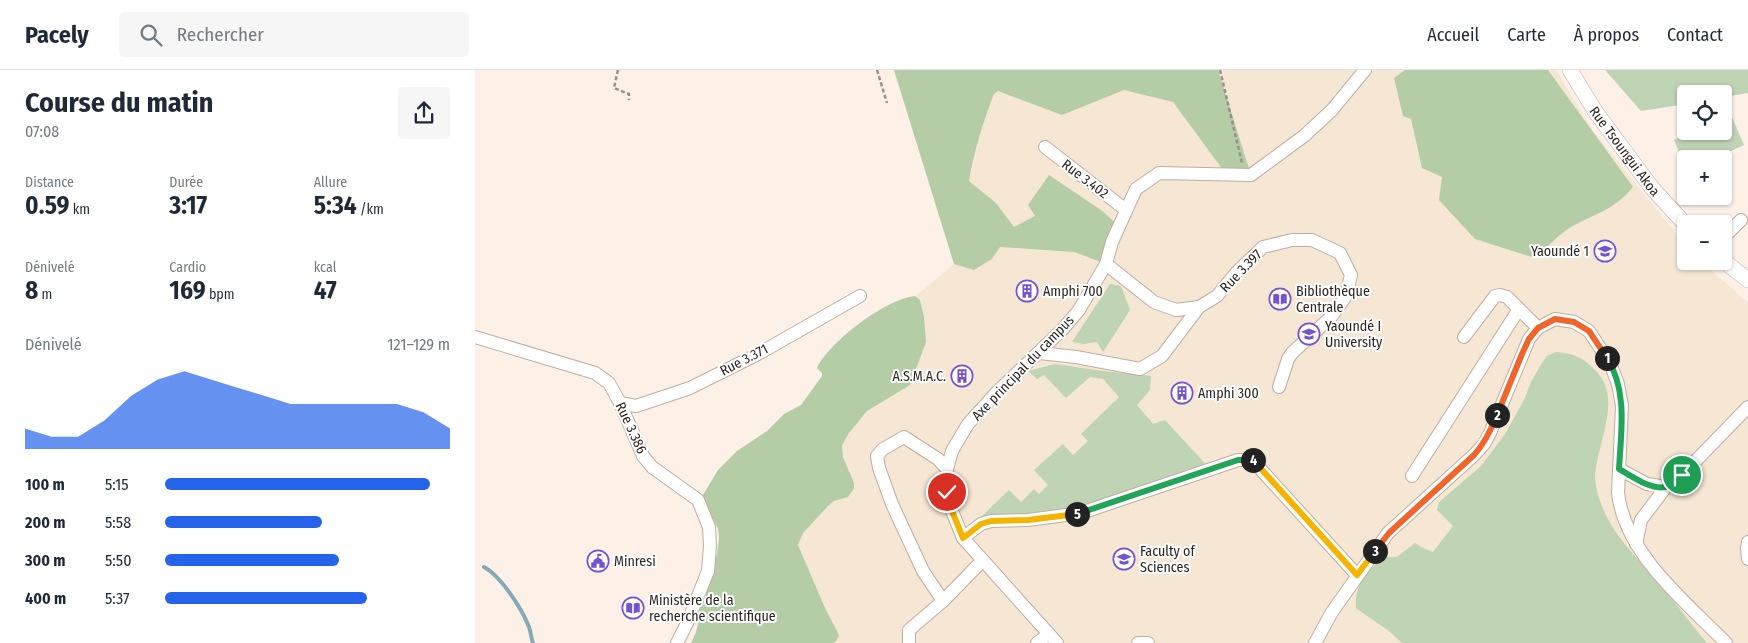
<!DOCTYPE html>
<html lang="fr">
<meta charset="utf-8">
<style>
:root{--surface:#fff;--page:#f6f6f7;--text:#1f2937;--muted:#747a83;--line:#e0e1e3;--accent:#2563eb}
body{margin:0;font-family:"Fira Sans Condensed",sans-serif;background:var(--page);color:var(--text);height:100vh;display:flex;flex-direction:column;font-size:19px;white-space:nowrap}
*{box-sizing:border-box;margin:0}
p{font-size:16px;color:var(--muted)}
.icon{flex:none;width:28px;height:28px;fill:none;stroke:currentColor;stroke-width:2;stroke-linecap:round;stroke-linejoin:round}
.map{position:relative;flex:1;overflow:hidden}
.sheet{display:flex;flex-direction:column;background:var(--surface);width:475px}
.sheet>*{flex:none}
.buttons{position:absolute;left:1202px;top:15px;display:grid;gap:10px}
.buttons a{display:grid;place-items:center;width:55px;height:55px;border-radius:5px;background:var(--surface);box-shadow:0 1px 4px #0004;font-size:25px}
.pin{position:absolute;display:grid;place-items:center;width:42px;height:42px;color:#fff;margin:-21px;border:2px solid #fff;border-radius:50%;box-shadow:0 1px 5px #0007}
.km{position:absolute;width:25px;height:25px;margin:-12px;border-radius:50%;background:#222;color:#fff;font-size:14px;line-height:25px;text-align:center}
.round{display:grid;place-items:center;flex:none;width:52px;height:52px;border-radius:5px;background:var(--page)}
.overview{display:flex;align-items:center;justify-content:space-between;height:85px;padding:0 25px}
h1{font-size:28px;font-weight:700;line-height:38px}
.figures{display:grid;grid-template-columns:repeat(3,1fr);gap:8px;height:85px;padding:5px 25px}
.figures div{display:grid;align-content:center}
.figures b{font-size:25px;font-weight:700}
.figures small{font-size:14px;font-weight:400}
.figures p{font-size:14px}
.chart{height:140px;padding:10px 25px}
.chart p{display:flex;justify-content:space-between}
.chart svg{width:100%;height:90px;margin-top:5px;fill:var(--accent);opacity:.7}
ul{padding:0 25px;list-style:none;font-size:16px}
li{display:grid;grid-template-columns:80px 60px 1fr;align-items:center;height:38px}
li i{height:12px;border-radius:6px;background:var(--accent)}
header{display:flex;align-items:center;gap:30px;box-sizing:border-box;height:70px;padding:0 25px;background:var(--surface);border-bottom:1px solid var(--line)}
header strong{font-size:24px}
nav{display:flex;gap:28px;margin-inline-start:auto;font-size:18px}
.search{width:350px;height:45px;background:var(--page);display:flex;align-items:center;gap:12px;box-sizing:border-box;padding:0 18px;border-radius:5px;color:var(--muted);font-size:19px}
main{display:flex;flex:1;min-height:0}
.map>svg:first-child{display:block}
.education{fill:#f6e6d4}
.green{fill:#bfd3b5}
.forest{fill:#b4cda6}
.lines{fill:none;stroke-linecap:round;stroke-linejoin:round}
.stream{stroke:#87a8b6;stroke-width:4}
.minor-casing{stroke:#c0ad9f;stroke-width:14}
.major-casing{stroke:#c0ad9f;stroke-width:16}
.path{stroke:#9a9088;stroke-width:2.5;stroke-dasharray:4 2.5;stroke-linecap:butt}
.minor{stroke:#fff;stroke-width:12}
.major{stroke:#fff;stroke-width:15}
.split-1-casing{stroke:#fff;stroke-width:10}
.split-2-casing{stroke:#fff;stroke-width:10}
.split-3-casing{stroke:#fff;stroke-width:10}
.split-4-casing{stroke:#fff;stroke-width:10}
.split-5-casing{stroke:#fff;stroke-width:10}
.split-6-casing{stroke:#fff;stroke-width:10}
.split-1{stroke:#22a559;stroke-width:6}
.split-2{stroke:#f0652b;stroke-width:6}
.split-3{stroke:#f0652b;stroke-width:6}
.split-4{stroke:#f5b400;stroke-width:6}
.split-5{stroke:#22a559;stroke-width:6}
.split-6{stroke:#f5b400;stroke-width:6}
.labels{text-anchor:middle;dominant-baseline:central;stroke-width:4;stroke-linejoin:round;paint-order:stroke}
.street-label{font-size:14px;fill:#2d2620;stroke:#fff}
.poi-label{font-size:14px;fill:#2d2620;stroke:#fff;text-anchor:start}
</style>
<header>
<strong>Pacely</strong>
<div class="search"><svg class="icon" aria-label="search" viewBox="0 0 24 24"><circle cx="10" cy="10" r="6"/><path d="M15 15l6 6"/></svg>Rechercher</div>
<nav><a>Accueil</a><a>Carte</a><a>À propos</a><a>Contact</a></nav>
</header>
<main>
<section class="sheet">
<div class="overview"><div><h1>Course du matin</h1><p>07:08</p></div><a class="round"><svg class="icon" aria-label="share" viewBox="0 0 24 24"><path d="M12 15V3M7 8l5-5 5 5M5 13v7h14v-7"/></svg></a></div>
<div class="figures">
<div><p>Distance</p><b>0.59<small> km</small></b></div>
<div><p>Durée</p><b>3:17</b></div>
<div><p>Allure</p><b>5:34<small> /km</small></b></div>
</div>
<div class="figures">
<div><p>Dénivelé</p><b>8<small> m</small></b></div>
<div><p>Cardio</p><b>169<small> bpm</small></b></div>
<div><p>kcal</p><b>47</b></div>
</div>
<div class="chart"><p><span>Dénivelé</span>121–129 m</p>
<svg viewBox="0 0 160 44" preserveAspectRatio="none"><path d="M0 44V34L10 38L20 38L30 30L40 18L50 10L60 6L70 10L80 14L90 18L100 22L110 22L120 22L130 22L140 22L150 26L160 34V44z"/></svg>
</div>
<ul>
<li><b>100 m</b>5:15<i style="width:93%"></i></li>
<li><b>200 m</b>5:58<i style="width:55%"></i></li>
<li><b>300 m</b>5:50<i style="width:61%"></i></li>
<li><b>400 m</b>5:37<i style="width:71%"></i></li>
</ul>
</section>
<div class="map">
<svg width="1273" height="573" viewBox="0 0 1273 573">
<rect width="100%" height="100%" fill="#fcf0e7"/>
<path class="education" d="M419,0H1081L1118,61L1211,176V191H1226L1273,233V573H252L357,296L479,194Z"/>
<g class="green">
<path d="M1130,0H1273V23L1249,27V24H1211V34L1166,41Z"/>
<path d="M1256,45L1269,75L1238,89H1211V99L1199,70L1218,61H1249V48Z"/>
<path d="M635,214L646,216L655,240L628,282L622,272L609,274L597,272Z"/>
<path d="M1081,282C1097,283 1107,287 1118,298C1150,326 1122,371 1120,406C1120,412 1122,422 1124,428C1136,466 1165,490 1190,520C1204,537 1217,556 1232,573H927L914,561L881,538C879,514 892,504 907,487H922L940,473L946,477L958,482L978,456L962,440L964,432L1006,396L1030,364L1049,330L1056,312L1065,296L1072,286Z"/>
<path d="M580,294L628,301L676,306L675,320L662,335L678,354L690,350L735,399L606,443L516,451L506,447L534,420L546,432L559,419L564,424L573,415L559,400L588,374L598,385L613,371L606,364L644,327L628,309L615,307L591,328L569,305L562,309L553,301Z"/>
</g>
<g class="forest">
<path d="M419,0H743L776,105L751,104L698,32L649,20L587,45L523,21L519,24C508,52 499,81 494,111L521,133L539,157L560,146L553,135L574,105L626,140L644,156L631,194L599,182L525,177L517,189L499,200L479,194Z"/>
<path d="M930,0H1073L1158,117C1139,141 1117,144 1093,159C1081,167 1071,179 1060,188L1000,169L964,130L967,107L947,98L936,49L928,46L919,8Z"/>
<path d="M440,226L445,230L449,247L451,272L435,315L392,341L374,363L367,375L368,387L379,413V418L373,427L359,431L353,436L328,463L323,475L350,538L362,561L364,566L361,571L358,573H216L221,562L223,554L222,546L230,527L233,506L242,485L244,468L243,459L229,431L228,425L243,400L262,381L292,361L309,344L326,335L347,306V303L342,298C355,271 411,229 440,226Z"/>
</g>
<g class="lines">
<path class="stream" d="M9,497C26,506 47,539 54,557C56,562 56,568 58,573"/>
<g class="minor-casing">
<g id="minor">
<path d="M570,77L651,140"/>
<path d="M1249,167L1266,150"/>
<path d="M631,194L679,232L701,240L724,237"/>
<path d="M0,267L120,303L134,313L145,333L168,386L177,397L223,430L234,457L235,476L233,501L213,551L202,573"/>
<path d="M989,267L1020,226L1025,225L1032,227L1063,258"/>
<path d="M564,283L601,287L665,299L687,286L724,237L742,226L762,202L788,177L817,170H837L865,183L876,205L871,226L856,247L817,283L813,289L804,317"/>
<path d="M145,333L161,336L215,318L283,284L385,226"/>
<path d="M1144,399L1172,414L1191,417L1207,405L1273,337"/>
<path d="M937,406L1044,239"/>
<path d="M488,468L506,454L516,451L553,450L606,443L763,390H777L882,505"/>
<path d="M1273,472L1272,478L1273,489"/>
<path d="M1161,474L1166,450L1191,417"/>
<path d="M468,531L448,501L417,434L404,398L402,386L408,379L429,367L463,389L472,399"/>
<path d="M434,573V560L468,531L507,491"/>
<path d="M562,573L574,564"/>
<path d="M582,573L488,468L477,441L472,422V399L477,381L493,354L522,322L588,259L604,240L631,194L637,172L661,119L684,103L776,105L829,66L857,40L890,0"/>
<path d="M663,573H673"/>
<path d="M840,573L857,542L913,463L999,385L1009,374L1015,363L1054,269L1063,258L1080,249L1099,252L1114,261L1135,293L1143,314L1147,336L1143,423C1150,484 1210,531 1251,573"/>
</g>
</g>
<g class="major-casing">
<g id="major">
<path id="s1" d="M1095,0L1120,41L1177,118L1211,155"/>
<path d="M1249,191L1273,210"/>
</g>
</g>
<g class="path">
<path d="M143,0L139,18L154,24V30"/>
<path d="M402,0L412,33"/>
<path d="M745,0L767,93"/>
</g>
<use href="#minor" class="minor"/>
<use href="#major" class="major"/>
</g>
<g class="lines">
<g class="split-1-casing">
<path id="split-1" d="M1132,288C1153,321 1146,362 1144,399C1157,406 1175,420 1190,417C1197,416 1202,409 1207,405"/>
</g>
<g class="split-2-casing">
<path id="split-2" d="M1022,345L1047,284L1054,269L1063,258L1080,249L1099,252L1114,261L1132,288"/>
</g>
<g class="split-3-casing">
<path id="split-3" d="M900,481L914,463L999,385C1010,373 1016,360 1022,345"/>
</g>
<g class="split-4-casing">
<path id="split-4" d="M778,390L882,505L900,481"/>
</g>
<g class="split-5-casing">
<path id="split-5" d="M602,444L763,390H778"/>
</g>
<g class="split-6-casing">
<path id="split-6" d="M472,422L477,441L488,468L506,454L516,451L553,450L602,444"/>
</g>
<use href="#split-1" class="split-1"/>
<use href="#split-2" class="split-2"/>
<use href="#split-3" class="split-3"/>
<use href="#split-4" class="split-4"/>
<use href="#split-5" class="split-5"/>
<use href="#split-6" class="split-6"/>
</g>
<defs>
<g id="university-ring" transform="scale(1.125)"><circle r="9.5" fill="#fff" stroke="#7454ce" stroke-width="1.5"/><path d="M0-5L7-2L0 1L-7-2ZM-4 1L0 2.5L4 1V4Q0 6-4 4Z" fill="#7454ce"/></g>
<g id="building-ring" transform="scale(1.125)"><circle r="9.5" fill="#fff" stroke="#7454ce" stroke-width="1.5"/><path d="M-4-6H4V6H1V3H-1V6H-4ZM-2.5-4.3h1.7v1.8h-1.7ZM.8-4.3h1.7v1.8H.8ZM-2.5-1h1.7V.8h-1.7ZM.8-1h1.7V.8H.8Z" fill="#7454ce"/></g>
<g id="library-ring" transform="scale(1.125)"><circle r="9.5" fill="#fff" stroke="#7454ce" stroke-width="1.5"/><path d="M-6-4Q-3-5.5-.7-3.5V5Q-3 3-6 4ZM6-4Q3-5.5 .7-3.5V5Q3 3 6 4Z" fill="#7454ce"/></g>
<g id="civic-ring" transform="scale(1.125)"><circle r="9.5" fill="#fff" stroke="#7454ce" stroke-width="1.5"/><path d="M-.6-6.5H3V-4.5H.6V-3L4-1V1h2V6H-6V1h2V-1L-.6-3ZM-1.2 2.5V6h2.4V2.5Z" fill="#7454ce"/></g>
</defs>
<g fill-rule="evenodd">
<use href="#university-ring" x="1130" y="181"/>
<use href="#building-ring" x="552" y="221"/>
<use href="#library-ring" x="805" y="229"/>
<use href="#university-ring" x="834" y="264"/>
<use href="#building-ring" x="487" y="306"/>
<use href="#building-ring" x="707" y="323"/>
<use href="#university-ring" x="649" y="489"/>
<use href="#civic-ring" x="123" y="491"/>
<use href="#library-ring" x="158" y="538"/>
</g>
<g class="labels">
<g class="street-label">
<text stroke="none"><textPath href="#s1" startOffset="98">Rue Tsoungui Akoa</textPath></text>
<text transform="translate(610 109) rotate(37)">Rue 3.402</text>
<text transform="translate(766 201) rotate(-46)">Rue 3.397</text>
<text transform="translate(269 290) rotate(-28)">Rue 3.371</text>
<text transform="translate(548 298) rotate(-46)">Axe principal du campus</text>
<text transform="translate(156 358) rotate(65)">Rue 3.386</text>
</g>
<g class="poi-label">
<text x="1114" y="181" text-anchor="end">Yaoundé 1</text>
<text x="568" y="221">Amphi 700</text>
<text x="821" y="221">Bibliothèque<tspan x="821" dy="16">Centrale</tspan></text>
<text x="850" y="256">Yaoundé I<tspan x="850" dy="16">University</tspan></text>
<text x="471" y="306" text-anchor="end">A.S.M.A.C.</text>
<text x="723" y="323">Amphi 300</text>
<text x="665" y="481">Faculty of<tspan x="665" dy="16">Sciences</tspan></text>
<text x="139" y="491">Minresi</text>
<text x="174" y="530">Ministère de la<tspan x="174" dy="16">recherche scientifique</tspan></text>
</g>
</g>
</svg>
<div class="buttons">
<a><svg class="icon" aria-label="locate" viewBox="0 0 24 24"><circle cx="12" cy="12" r="6"/><path d="M12 2v4M12 18v4M2 12h4M18 12h4"/></svg></a>
<a>+</a>
<a>−</a>
</div>
<div class="pin" style="left:1207px;top:405px;background:#1e9e55"><svg class="icon" aria-label="arrive" viewBox="0 0 24 24"><path d="M6 21V4h12l-3 4 3 4H6"/></svg></div>
<div class="pin" style="left:472px;top:422px;background:#d93025"><svg class="icon" aria-label="check" viewBox="0 0 24 24"><path d="M5 12l5 5 9-10"/></svg></div>
<b class="km" style="left:1132px;top:288px">1</b>
<b class="km" style="left:1022px;top:345px">2</b>
<b class="km" style="left:900px;top:481px">3</b>
<b class="km" style="left:778px;top:390px">4</b>
<b class="km" style="left:602px;top:444px">5</b>
</div>
</main>
